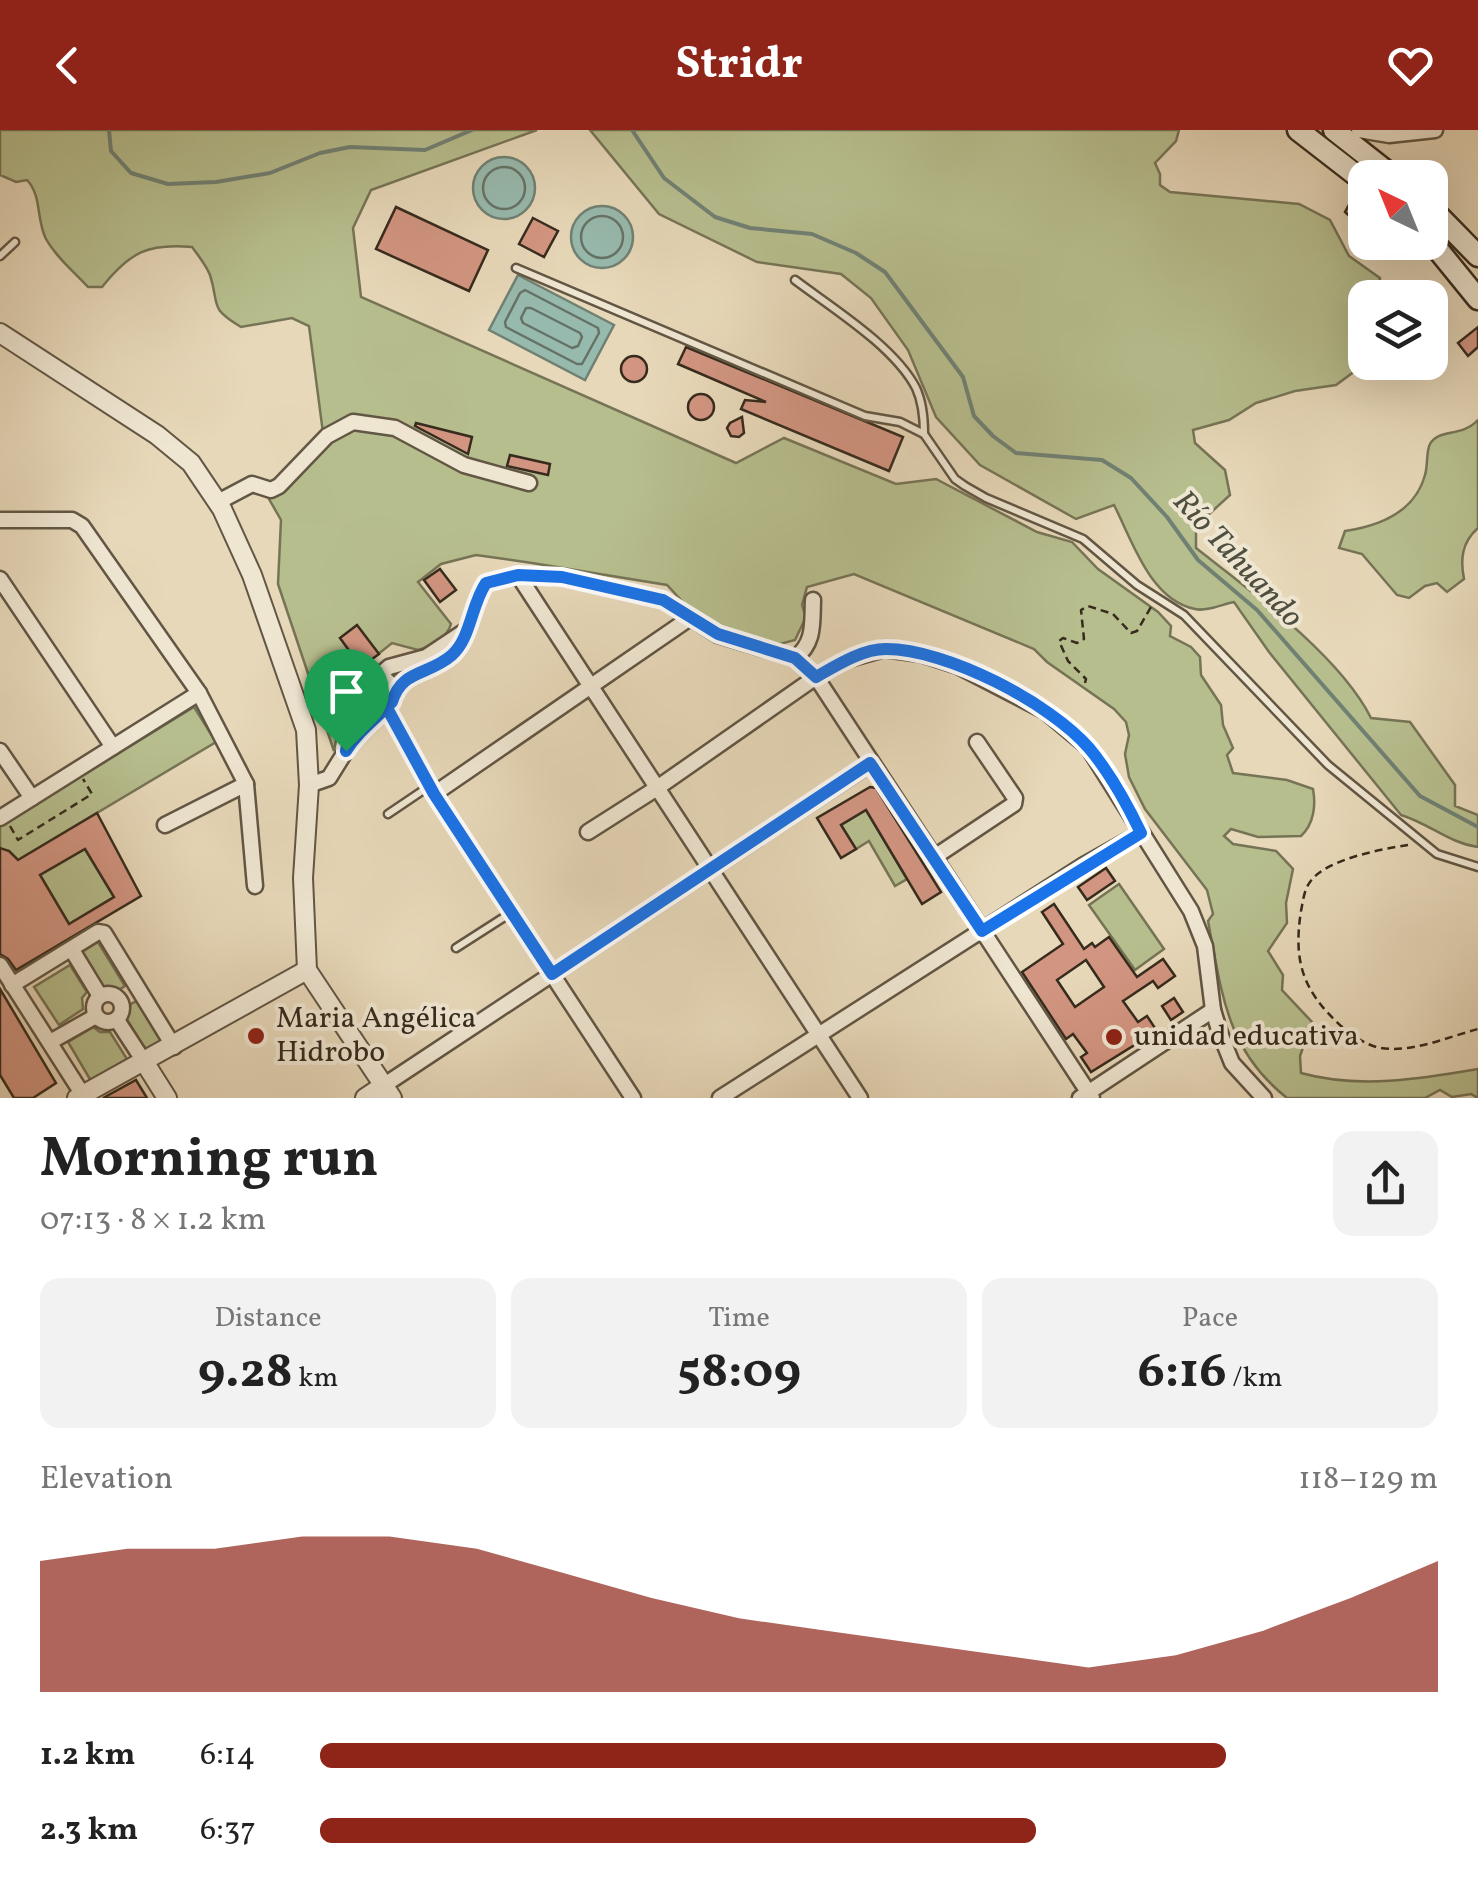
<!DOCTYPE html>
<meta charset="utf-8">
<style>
:root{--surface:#fff;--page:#f2f2f2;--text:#222;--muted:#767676;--accent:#8f2418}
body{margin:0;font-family:Vollkorn,serif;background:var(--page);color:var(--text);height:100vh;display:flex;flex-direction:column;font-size:38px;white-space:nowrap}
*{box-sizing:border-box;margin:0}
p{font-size:32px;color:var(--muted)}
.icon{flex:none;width:55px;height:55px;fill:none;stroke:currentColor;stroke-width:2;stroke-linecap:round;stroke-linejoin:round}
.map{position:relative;height:968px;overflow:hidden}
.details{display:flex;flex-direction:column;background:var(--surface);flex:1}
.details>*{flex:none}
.needle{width:65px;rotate:317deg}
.controls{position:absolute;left:1348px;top:30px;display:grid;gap:20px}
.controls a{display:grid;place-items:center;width:100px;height:100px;border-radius:20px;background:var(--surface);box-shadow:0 10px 40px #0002;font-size:50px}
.pin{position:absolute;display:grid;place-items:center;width:85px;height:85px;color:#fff;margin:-102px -42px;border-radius:50% 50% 50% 0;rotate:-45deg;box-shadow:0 0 10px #0007}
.pin .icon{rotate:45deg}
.round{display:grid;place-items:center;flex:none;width:105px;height:105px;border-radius:20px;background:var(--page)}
.headline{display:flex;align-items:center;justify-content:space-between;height:170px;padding:0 40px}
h1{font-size:55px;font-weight:700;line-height:75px}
.figures{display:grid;grid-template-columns:repeat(3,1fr);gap:15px;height:170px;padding:10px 40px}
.figures div{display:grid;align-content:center;border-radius:20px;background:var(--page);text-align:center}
.figures b{font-size:50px;font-weight:700}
.figures small{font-size:28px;font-weight:400}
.figures p{font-size:28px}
.chart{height:280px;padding:20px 40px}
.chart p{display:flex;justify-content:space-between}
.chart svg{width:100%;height:180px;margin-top:10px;fill:var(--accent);opacity:.7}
ul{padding:0 40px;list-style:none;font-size:32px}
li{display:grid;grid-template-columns:160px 120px 1fr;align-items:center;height:75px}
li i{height:25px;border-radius:12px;background:var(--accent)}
header{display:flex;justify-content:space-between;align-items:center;height:130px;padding:0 40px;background:var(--accent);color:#fff;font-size:45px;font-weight:700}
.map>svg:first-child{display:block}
.green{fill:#b7be8e;stroke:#767456;stroke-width:2.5}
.water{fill:#97baae;stroke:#708174;stroke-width:2.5}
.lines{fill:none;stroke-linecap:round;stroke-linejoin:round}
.shore{stroke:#667266;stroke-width:2.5}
.stream{stroke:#708174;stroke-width:4}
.building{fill:#d29581;stroke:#362b1d;stroke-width:2.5;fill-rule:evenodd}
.service-casing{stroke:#625644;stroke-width:11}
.minor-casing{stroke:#625644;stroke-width:19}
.tertiary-casing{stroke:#625644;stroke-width:22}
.secondary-casing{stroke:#362b1d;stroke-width:25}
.path{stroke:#362b1d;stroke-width:2.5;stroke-dasharray:8 5;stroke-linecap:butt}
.service{stroke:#efe6d2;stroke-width:6}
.minor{stroke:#efe6d2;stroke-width:14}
.tertiary{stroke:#efe6d2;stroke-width:18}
.secondary{stroke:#efe6d2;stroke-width:20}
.route-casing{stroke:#fff;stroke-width:20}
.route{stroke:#1a73e8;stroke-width:12}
.poi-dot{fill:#8f2418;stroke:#efe6d2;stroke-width:4}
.labels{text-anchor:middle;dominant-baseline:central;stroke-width:8;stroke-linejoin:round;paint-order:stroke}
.poi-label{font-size:30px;fill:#362b1d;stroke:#efe6d2;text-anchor:start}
.water-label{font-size:32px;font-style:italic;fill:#4e4f41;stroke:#efe6d2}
</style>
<header><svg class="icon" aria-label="back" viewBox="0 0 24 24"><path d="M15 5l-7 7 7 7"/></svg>Stridr<svg class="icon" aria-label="heart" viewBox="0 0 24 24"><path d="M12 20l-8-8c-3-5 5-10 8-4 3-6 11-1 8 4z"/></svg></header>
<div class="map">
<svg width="1478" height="968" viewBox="0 0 1478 968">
<rect width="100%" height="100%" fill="#e7d8b9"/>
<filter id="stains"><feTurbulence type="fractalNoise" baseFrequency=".002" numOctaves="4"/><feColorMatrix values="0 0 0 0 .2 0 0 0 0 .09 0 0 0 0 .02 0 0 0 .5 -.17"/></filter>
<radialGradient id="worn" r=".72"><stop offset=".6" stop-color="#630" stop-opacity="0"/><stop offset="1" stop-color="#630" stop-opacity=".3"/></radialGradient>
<g class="green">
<path d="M0,0H537L371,60L353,98L361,167L736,333L784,308L896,354L936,349L1037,402L1072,412L1098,439L1158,482L1171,496L1170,506L1191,517L1200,527L1201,545L1221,575L1223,595L1233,618L1227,625L1233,643L1287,650L1313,659C1316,675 1314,694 1301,706L1258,707L1231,699L1224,706L1233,714L1276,721L1293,739L1286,773L1287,793L1268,821L1283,845L1282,860L1312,892L1300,926L1301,943C1358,959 1420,949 1478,939V968L1471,964L1452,967L1440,960L1425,968H1287C1226,920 1222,863 1208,791L1213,784L1207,760L1145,679L1129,647L1125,624L1129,605L1126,592L1114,579L1047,532L1034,519L854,444L807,457L802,475L806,487L795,510L780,514L718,500L693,483L667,455L532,433L476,425L441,434L418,452L451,494C447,508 431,516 418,520L392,513L347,549L334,621L278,454L281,390L269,369L288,358L325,318L309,196L292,188L241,197C208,177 220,176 210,145C206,135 198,125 192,117C148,113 130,122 102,157H88C74,142 56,127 46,109C36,89 42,66 27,50L16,52L0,45Z"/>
<path d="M590,0H1179L1176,11L1155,33L1160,44V55L1170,62L1299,74L1330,90L1349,126L1380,148L1376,167L1365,168L1363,235L1336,255L1295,261L1256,273L1229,290L1193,300L1195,313L1225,340L1230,365L1196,396V418C1251,461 1340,526 1371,588L1410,592L1455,655V676L1478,685V717C1449,713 1430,694 1401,685L1269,522L1234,472C1223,474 1206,482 1195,479C1150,470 1132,410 1114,375L1076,389L980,335L936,287L908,220L871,168L841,144L757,132L659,84Z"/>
<path d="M1478,290V398C1462,412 1460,429 1464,449L1447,462L1437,453L1425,456L1409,468L1397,465L1362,424L1339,418L1345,401C1379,396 1415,382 1425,345C1428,336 1426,321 1430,314C1439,298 1461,308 1478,290Z"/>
<path d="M194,577L216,612L18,730L9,721L0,719V696Z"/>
<path d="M866,680L907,749L895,756L869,711L856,719L841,695Z"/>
<path d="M85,719L114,767L69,794L40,745Z"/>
<path d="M1119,754L1164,819L1135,840L1089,775Z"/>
<path d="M98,812L125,856L119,860L104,858L82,822Z"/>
<path d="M70,835L87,862L82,868L83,879L59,895L34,857Z"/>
<path d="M137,871L164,914L148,924L126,888L131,874Z"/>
<path d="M93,897L100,902H110L127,929L91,951L68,912Z"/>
</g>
<g class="water">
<circle cx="504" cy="58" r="31"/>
<circle cx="602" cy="107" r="31"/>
<path d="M518,145L614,195L585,250L489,200Z"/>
</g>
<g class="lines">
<g class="shore">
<circle cx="504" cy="58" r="21"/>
<circle cx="602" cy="107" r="21"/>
<path d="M525,160L598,198L599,203L582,234H577L506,197L505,192L520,163Z"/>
<path d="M526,178H531L580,203L582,207L578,216L572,218L523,193L521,188Z"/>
</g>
<g class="stream">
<path d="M109,0L111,21L131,43L168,54L216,52L270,43L320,23L350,17L425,20L472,0"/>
<path d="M632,0L664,48L715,87L750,98L812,104L856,123L885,142L963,247L974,286L993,306L1016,323L1102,330L1131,348L1167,387L1198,430L1257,480L1420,666L1478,697"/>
</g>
</g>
<g class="building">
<path d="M1351,71L1365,80L1359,95L1345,82Z"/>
<path d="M396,77L488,120L469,161L376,119Z"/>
<path d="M533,88L558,101L544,127L519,114Z"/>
<path d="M1478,197V217L1468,226L1458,213Z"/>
<path d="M686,217L903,307L889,341L741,279L745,270L766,272L678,234Z"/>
<circle cx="634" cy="239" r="13"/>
<circle cx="701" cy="277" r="13"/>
<path d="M742,287L744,303L739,307L731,306L727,298L730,293Z"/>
<path d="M416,293L472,307L468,324L415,296Z"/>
<path d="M510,325L550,334L548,345L507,336Z"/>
<path d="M440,439L456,460L440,472L424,450Z"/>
<path d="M357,495L379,524L361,537L340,508Z"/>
<path d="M870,657L876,658L941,762L922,774L866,680L841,695L856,719L841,728L817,688Z"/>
<path d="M97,683L141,766L16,840L8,829L0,824V718L9,721L18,730ZM85,719L114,767L69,794L40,745Z"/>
<path d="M1106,738L1115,751L1087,770L1078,757Z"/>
<path d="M1054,774L1084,819L1092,813L1095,817L1109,807L1137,847L1163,829L1175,846L1158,858L1153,851L1123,871L1138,892L1147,886L1157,901L1091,942L1081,927L1087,923L1073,904L1066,909L1022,842L1063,814L1042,782ZM1086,830L1104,857L1075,877L1057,850Z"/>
<path d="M0,859L56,953L33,968H14L0,945Z"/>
<path d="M1174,868L1183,882L1171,890L1162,876Z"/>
<path d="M136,950L147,968H103Z"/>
</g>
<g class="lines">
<g class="service-casing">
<g id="service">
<path d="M0,126L15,112"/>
<path d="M516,138L865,286L900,292L924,304L955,349L965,356L986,368L1083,409L1137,455L1184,485L1328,635L1437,724L1478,737"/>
<path d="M795,150C832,178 894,216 916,258C923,273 924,288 924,304"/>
<path d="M388,684L428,657"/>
<path d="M456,818L509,784"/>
</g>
</g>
<g class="minor-casing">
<g id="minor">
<path d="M1359,0L1389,5L1435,0"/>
<path d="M218,372L252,354L271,360L279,356L327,306L353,292L395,298L464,335L529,353"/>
<path d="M0,390H72L82,396L199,563L246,654L255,756"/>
<path d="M518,445L860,968"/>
<path d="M0,449L113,617"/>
<path d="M795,528C815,513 812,493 813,470"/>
<circle cx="378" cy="564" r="16"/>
<path d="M376,548L389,537L426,527L465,501"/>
<path d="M394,560C411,541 439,539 456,521C470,506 473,472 486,453L518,445L562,447L663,470L718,505L795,528L816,547L1092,968"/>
<path d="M387,578L434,664L633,968"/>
<path d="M347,615L357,572L362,565"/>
<path d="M0,621L32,668"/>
<path d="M309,655L329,648L352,611L382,580"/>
<path d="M434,664L690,488"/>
<path d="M0,688L199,563"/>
<path d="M165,695L246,654"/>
<path d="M588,702L657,658L816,547L849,529L884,519L921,524L958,536L1045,581L1088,617L1191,781L1205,816L1213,880L1220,903L1232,933L1264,968"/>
<path d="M933,728L1014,674L1015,668L977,612"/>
<path d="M72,820L100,866"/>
<path d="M0,835L83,965"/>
<path d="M12,855L98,802L104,803L174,917"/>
<circle cx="108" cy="878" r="14"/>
<path d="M117,890L145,933"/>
<path d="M50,912L96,886"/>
<path d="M383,956L871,633"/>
<path d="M720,968L1084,735L1141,703"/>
<path d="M1080,968L1213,880"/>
</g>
</g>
<g class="tertiary-casing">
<g id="tertiary">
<path d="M0,203L157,305L191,333L222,379L252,445L306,600L309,655L303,748L307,840"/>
<path d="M307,840L392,968"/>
<path d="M145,933L167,968"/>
<path d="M77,968L307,840"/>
<path d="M365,968L383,956"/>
</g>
</g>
<g class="secondary-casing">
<g id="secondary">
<path d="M1298,0L1365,52"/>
<path d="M1334,0L1395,48"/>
<path d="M1430,77L1478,126"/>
<path d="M1430,110L1478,169"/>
</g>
</g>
<g class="path">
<path d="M1085,553L1086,549L1068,531L1059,511L1063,508L1077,513L1084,509L1081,480L1088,476L1113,484L1131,503L1137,501L1151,477"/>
<path d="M10,696L18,710L92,664L83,649"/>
<path d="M1408,715C1382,719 1326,729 1310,752C1304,760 1303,771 1301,781C1293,832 1303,861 1341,896C1352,905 1367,916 1381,918C1412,923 1448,907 1478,899"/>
</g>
<use href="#service" class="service"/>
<use href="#minor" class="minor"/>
<use href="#tertiary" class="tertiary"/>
<use href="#secondary" class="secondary"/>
</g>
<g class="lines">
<g class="route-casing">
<path id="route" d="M346,621C358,601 377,588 392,572C402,539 428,546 452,525C471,508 471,475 486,453L518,445L562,447L663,470L718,504L795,528L816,547C837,535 862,519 886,519C947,519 1050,573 1089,618C1110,643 1127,674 1141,703L982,801L870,633L552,844L434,664L387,578C379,580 375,581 368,577L362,565L350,596L346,621"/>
</g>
<use href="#route" class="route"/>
</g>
<g class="poi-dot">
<circle cx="256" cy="906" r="10"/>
<circle cx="1114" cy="907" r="10"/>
</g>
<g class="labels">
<g class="poi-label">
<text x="276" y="889">Maria Angélica<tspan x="276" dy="34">Hidrobo</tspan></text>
<text x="1134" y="907">unidad educativa</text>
</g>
<g class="water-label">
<text transform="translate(1237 430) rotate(47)">Río Tahuando</text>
</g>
</g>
<rect width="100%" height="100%" filter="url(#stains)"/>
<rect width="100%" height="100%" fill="url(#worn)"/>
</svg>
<div class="controls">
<a><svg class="needle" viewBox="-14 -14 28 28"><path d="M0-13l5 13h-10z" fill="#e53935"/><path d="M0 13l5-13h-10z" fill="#767676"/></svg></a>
<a><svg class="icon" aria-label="layers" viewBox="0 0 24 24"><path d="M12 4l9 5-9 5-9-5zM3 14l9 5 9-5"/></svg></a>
</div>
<div class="pin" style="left:346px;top:621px;background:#1e9e55"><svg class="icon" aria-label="arrive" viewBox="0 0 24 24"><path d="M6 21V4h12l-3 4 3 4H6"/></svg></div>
</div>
<section class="details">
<div class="headline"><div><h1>Morning run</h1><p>07:13 · 8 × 1.2 km</p></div><a class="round"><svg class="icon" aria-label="share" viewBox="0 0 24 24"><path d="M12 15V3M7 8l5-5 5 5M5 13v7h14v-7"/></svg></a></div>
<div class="figures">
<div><p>Distance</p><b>9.28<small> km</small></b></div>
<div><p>Time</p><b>58:09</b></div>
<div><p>Pace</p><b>6:16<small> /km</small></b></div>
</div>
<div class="chart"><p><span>Elevation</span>118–129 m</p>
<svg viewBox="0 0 160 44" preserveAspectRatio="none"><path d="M0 44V12L10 9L20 9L30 6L40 6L50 9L60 15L70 21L80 26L90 29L100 32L110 35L120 38L130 35L140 29L150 21L160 12V44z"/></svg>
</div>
<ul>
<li><b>1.2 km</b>6:14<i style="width:81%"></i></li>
<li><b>2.3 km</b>6:37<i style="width:64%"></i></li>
</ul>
</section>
